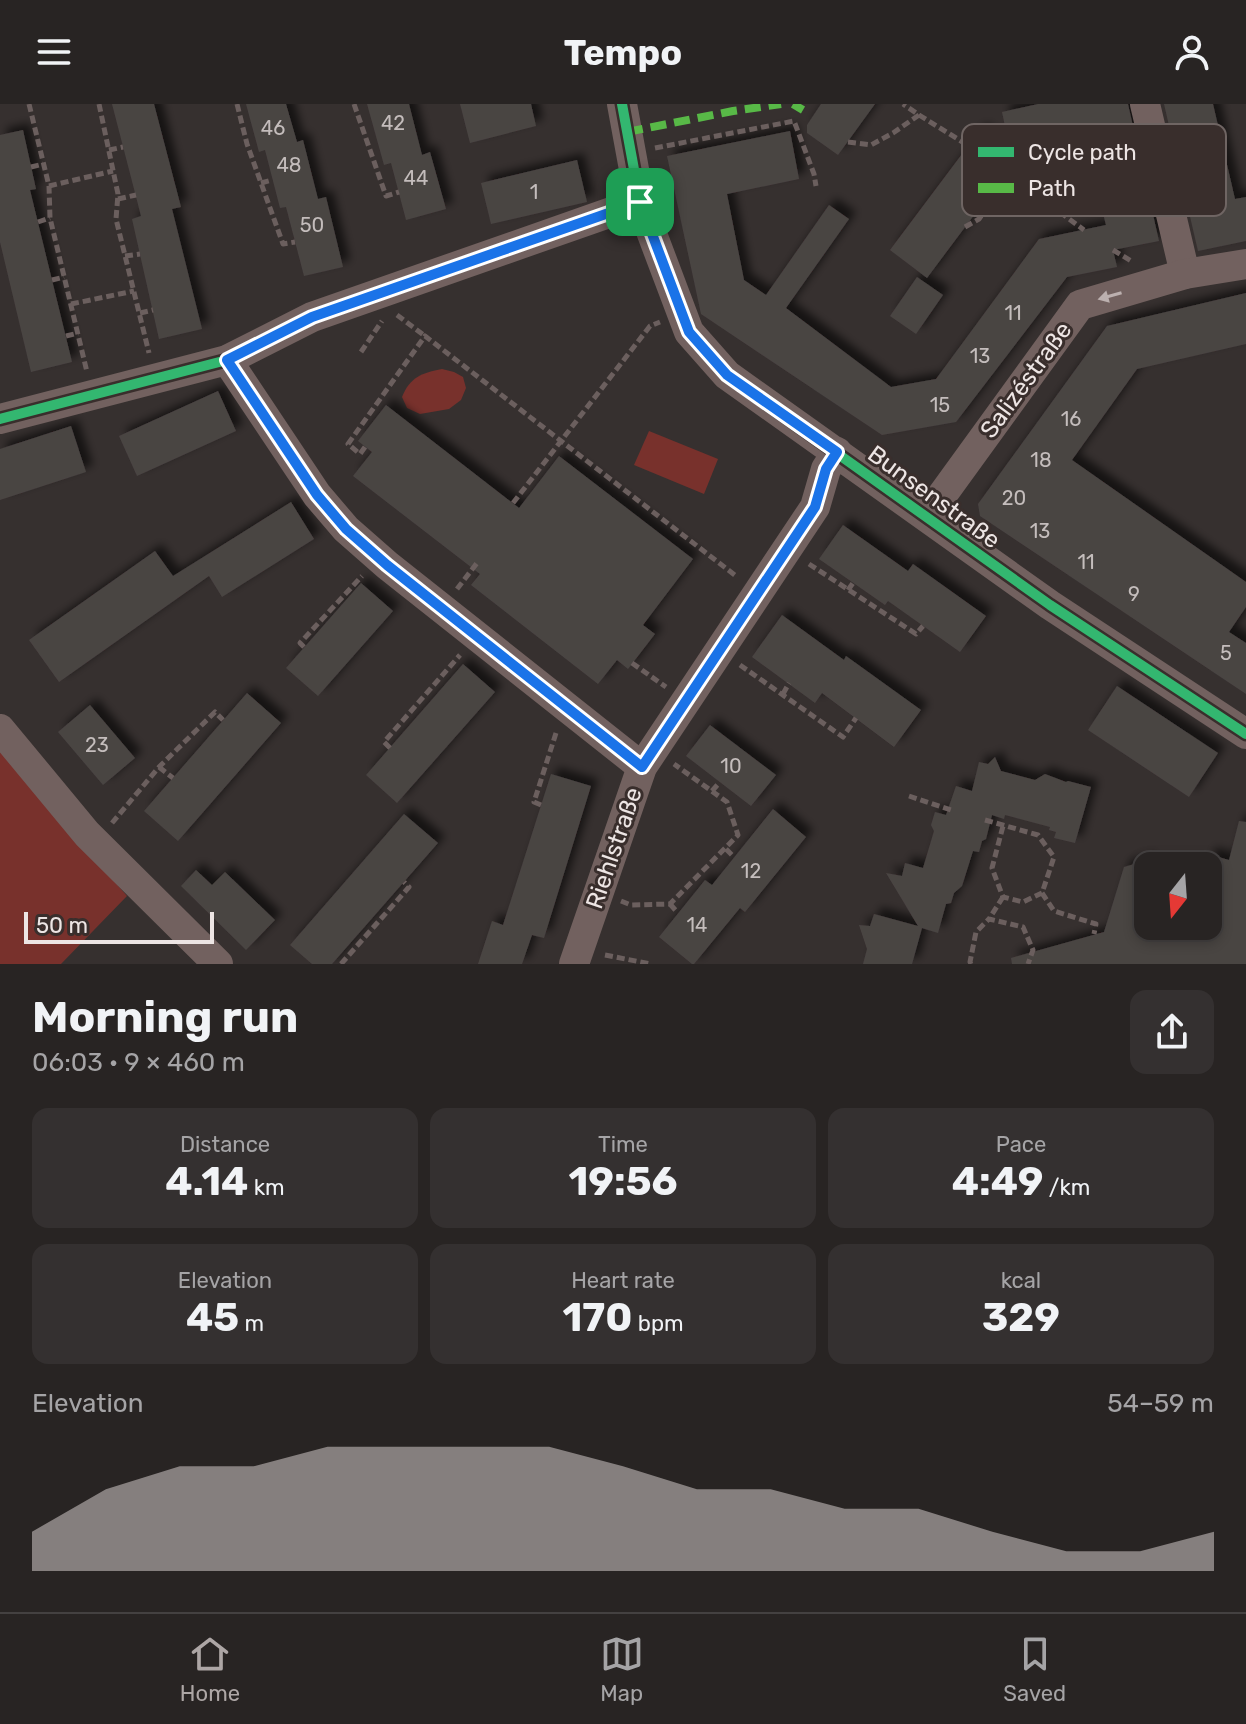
<!DOCTYPE html>
<meta charset="utf-8">
<style>
:root{--surface:#282423;--page:#343030;--text:#f1f3f6;--muted:#a5a4a6;--line:#444141;--accent:#ada6a5}
body{margin:0;font-family:Rubik,sans-serif;background:var(--page);color:var(--text);height:100vh;display:flex;flex-direction:column;font-size:30px;white-space:nowrap}
*{box-sizing:border-box;margin:0}
p{font-size:26px;color:var(--muted)}
.icon{flex:none;width:44px;height:44px;fill:none;stroke:currentColor;stroke-width:2;stroke-linecap:round;stroke-linejoin:round}
.map{position:relative;height:860px;overflow:hidden}
.sheet{display:flex;flex-direction:column;background:var(--surface);flex:1}
.sheet>*{flex:none}
.needle{width:52px;rotate:197deg}
.tools{position:absolute;left:1134px;top:748px;display:grid;gap:16px}
.tools a{display:grid;place-items:center;width:88px;height:88px;border-radius:16px;background:var(--surface);box-shadow:0 4px 12px #0003,0 0 0 2px var(--line);font-size:40px}
.scale{position:absolute;left:24px;bottom:20px;width:190px;box-sizing:border-box;padding-left:8px;border:4px solid #ede5e4;border-top:0;font-size:22px;line-height:28px;white-space:nowrap;color:#ede5e4;-webkit-text-stroke:6px #392e2c;paint-order:stroke}
.pin{position:absolute;display:grid;place-items:center;width:68px;height:68px;color:#fff;margin:-34px;border-radius:16px;box-shadow:0 4px 12px #0006}
.round{display:grid;place-items:center;flex:none;width:84px;height:84px;border-radius:16px;background:var(--page)}
.summary{display:flex;align-items:center;justify-content:space-between;height:136px;padding:0 32px}
h1{font-size:44px;font-weight:700;line-height:60px}
.figures{display:grid;grid-template-columns:repeat(3,1fr);gap:12px;height:136px;padding:8px 32px}
.figures div{display:grid;align-content:center;border-radius:16px;background:var(--page);text-align:center}
.figures b{font-size:40px;font-weight:700}
.figures small{font-size:22px;font-weight:400}
.figures p{font-size:22px}
.chart{height:224px;padding:16px 32px}
.chart p{display:flex;justify-content:space-between}
.chart svg{width:100%;height:144px;margin-top:8px;fill:var(--accent);opacity:.7}
header{display:flex;justify-content:space-between;align-items:center;height:104px;padding:0 32px;background:var(--surface);font-size:36px;font-weight:700}
.tab-bar{display:flex;justify-content:space-around;align-items:center;height:112px;border-top:2px solid var(--line);background:var(--surface);font-size:22px;color:var(--muted)}
.tab-bar a{display:grid;justify-items:center;gap:4px}
.tab-bar .selected{color:var(--accent)}
.map>svg:first-child{display:block}
.green{fill:#78312c}
.building{fill:#4a4443;filter:url(#shadow)}
.lines{fill:none;stroke-linecap:round;stroke-linejoin:round}
.path{stroke:#6b5f5e;stroke-width:5;stroke-dasharray:8 4;stroke-linecap:butt}
.minor{stroke:#72615f;stroke-width:30}
.quiet{stroke:#58b947;stroke-width:8;stroke-dasharray:16 8;stroke-linecap:butt}
.cycleway-casing{stroke:#392e2c;stroke-width:15}
.cycleway{stroke:#33b770;stroke-width:10}
.oneway{fill:#bcb0af}
.route-casing{stroke:#fff;stroke-width:16}
.route{stroke:#1a73e8;stroke-width:10}
.labels{text-anchor:middle;dominant-baseline:central;stroke-width:6;stroke-linejoin:round;paint-order:stroke}
.number-label{font-size:20px;fill:#c4bdbc}
.street-label{font-size:24px;fill:#ede5e4;stroke:#392e2c}
.key{fill:#392e2c;stroke:#6f6563;stroke-width:2}
.key-label{font-size:22px;fill:#ede5e4}
</style>
<header><svg class="icon" aria-label="menu" viewBox="0 0 24 24"><path d="M4 6h16M4 12h16M4 18h16"/></svg>Tempo<svg class="icon" aria-label="person" viewBox="0 0 24 24"><circle cx="12" cy="8" r="4"/><path d="M4 21q1-7 8-7t8 7"/></svg></header>
<div class="map">
<svg width="1246" height="860" viewBox="0 0 1246 860">
<defs>
<filter id="shadow"><feDropShadow dx="7" dy="-7" stdDeviation="4" flood-color="#0009"/></filter>
</defs>
<rect width="100%" height="100%" fill="#36302f"/>
<g class="green">
<path d="M442,265L454,268L463,273L466,284L461,296L449,305L420,310L407,304L402,293C410,273 422,269 442,265Z"/>
<path d="M649,327L718,355L704,390L634,361Z"/>
<path d="M0,634L80,738L127,792L61,860H0Z"/>
</g>
<g class="building">
<path d="M112,0H154L181,103L172,105L202,225L159,235L132,115L141,112Z"/>
<path d="M246,0H286L297,38L303,36L318,95L326,93L343,163L304,172L286,103L280,104L265,46L259,48Z"/>
<path d="M367,0H409L422,51L430,48L446,105L406,116L391,59L384,61Z"/>
<path d="M460,0H531L536,22L470,39Z"/>
<path d="M821,0H875L838,51L807,29V21Z"/>
<path d="M1038,0H1128L1159,137L1113,146L1117,163L1067,173L956,318L882,331L701,210L667,52L790,27L799,75L727,90L744,176L766,191L829,101L849,115L786,204L891,283L936,275L1039,135L1106,121L1083,30L1025,43L927,174L890,146L980,26L1011,50L1002,8Z"/>
<path d="M1164,0H1213L1235,95L1246,93V137L1198,147Z"/>
<path d="M23,26L36,85L30,86L72,258L31,268L0,138V31Z"/>
<path d="M577,56L587,98L491,120L481,79Z"/>
<path d="M917,173L943,191L916,230L890,212Z"/>
<path d="M1246,189V240L1137,265L1072,356L1246,478V503L1229,528L1246,539V590L980,412L978,400L1107,222Z"/>
<path d="M218,287L236,327L137,372L119,332Z"/>
<path d="M386,301L519,404L559,352L693,455L643,521L655,530L628,565L617,556L598,580L471,481L480,470L353,372L372,348L358,337Z"/>
<path d="M71,322L86,368L0,396V345Z"/>
<path d="M291,398L314,435L222,493L209,472L59,578L29,536L155,447L173,472Z"/>
<path d="M843,421L908,467L913,460L986,512L960,548L888,497L885,501L819,455Z"/>
<path d="M361,479L393,507L318,592L286,564Z"/>
<path d="M782,511L844,556L846,552L921,606L894,643L822,589L815,599L752,553Z"/>
<path d="M463,560L495,588L397,699L366,671Z"/>
<path d="M1117,582L1218,649L1189,693L1088,626Z"/>
<path d="M247,589L281,619L178,737L144,707Z"/>
<path d="M90,601L135,654L103,681L58,628Z"/>
<path d="M710,621L776,671L751,702L686,652Z"/>
<path d="M995,653L1001,667L1035,676L1045,670L1066,678L1068,677L1091,683L1075,739L1054,734L1056,728L1049,726L1050,723L1005,711L1004,715L992,711L986,735L982,737L979,748L973,747L962,782L954,789L951,799L946,800L938,829L922,824L912,860H863L867,845L859,821L870,822L874,810L918,822L886,769L902,772L905,759L923,764L934,727L931,721L935,708L946,711L956,682L972,687L979,658L988,660Z"/>
<path d="M551,670L591,682L544,834L532,831L522,860H478L492,817L503,821Z"/>
<path d="M773,705L806,733L745,808L740,804L694,860H692L659,833L705,776L712,781Z"/>
<path d="M404,710L438,739L332,860H312L290,841Z"/>
<path d="M1239,717L1246,718V860H1012L1011,854L1104,828L1124,763L1148,756V822H1208V750L1229,756Z"/>
<path d="M196,766L212,781L225,768L275,816L246,846L181,782Z"/>
</g>
<g class="lines">
<g class="path">
<path d="M29,0L49,82L50,114L87,268"/>
<path d="M99,0L118,90L116,115L149,249"/>
<path d="M237,0L247,40L283,140L295,138"/>
<path d="M354,0L386,92L399,88"/>
<path d="M919,11L969,42"/>
<path d="M848,38L871,41L893,29L919,11L903,0"/>
<path d="M655,44L794,17L814,70L816,82"/>
<path d="M109,46L123,43"/>
<path d="M31,63L43,60"/>
<path d="M261,79L272,76"/>
<path d="M49,82L113,67"/>
<path d="M118,95L136,91"/>
<path d="M38,118L50,114"/>
<path d="M965,123L979,115L1010,71L1084,126"/>
<path d="M1113,146L1133,158"/>
<path d="M125,152L140,150"/>
<path d="M52,176L64,173"/>
<path d="M71,200L134,187"/>
<path d="M140,209L153,206"/>
<path d="M397,211L425,232"/>
<path d="M66,232L78,229"/>
<path d="M361,248L382,217"/>
<path d="M365,343L360,350L348,340L425,232L736,472"/>
<path d="M513,399L650,222L660,218"/>
<path d="M809,460L916,530L923,522"/>
<path d="M457,485L477,459"/>
<path d="M848,486L853,479"/>
<path d="M304,543L300,539L362,472"/>
<path d="M632,559L666,583"/>
<path d="M740,561L843,633L856,614"/>
<path d="M783,590L789,579"/>
<path d="M390,644L384,638L460,551"/>
<path d="M159,663L173,674"/>
<path d="M712,687L720,678"/>
<path d="M909,692L951,706"/>
<path d="M541,701L534,698L556,629"/>
<path d="M985,716L1038,731L1054,753L1042,789L1023,798L1003,793L992,764L1003,722"/>
<path d="M112,719L159,663L215,608L223,616"/>
<path d="M726,745L734,753"/>
<path d="M1042,789L1054,807L1096,820L1094,830"/>
<path d="M1003,793L989,815L1023,823L1033,846L1028,860"/>
<path d="M621,797L631,801L670,800L738,731L727,698L674,660"/>
<path d="M670,800L678,809"/>
<path d="M605,851L651,860"/>
<path d="M341,860L409,783L404,778"/>
<path d="M971,860L970,858L976,828L989,815"/>
</g>
<g class="minor">
<path d="M622,0L640,98L689,228L727,271L1050,501L1246,630"/>
<path d="M1145,0L1185,170"/>
<path d="M227,256L317,391L346,425L387,461L642,663"/>
<path d="M0,315L227,256L312,213L640,98"/>
<path d="M927,412L1080,201L1185,170L1246,160"/>
<path d="M0,625L87,730L218,860"/>
<path d="M574,860L642,663L815,403L826,365L837,348"/>
</g>
<g class="quiet">
<path d="M793,0L803,6"/>
<path d="M627,28L733,7L781,0"/>
</g>
<g class="cycleway-casing">
<g id="cycleway">
<path d="M622,0L640,98L689,228L727,271L1050,501L1246,630"/>
<path d="M227,256L317,391L346,425L387,461L642,663"/>
<path d="M0,315L227,256L312,213L640,98"/>
</g>
</g>
<use href="#cycleway" class="cycleway"/>
</g>
<defs><path id="oneway-solid" d="M-6-.8H1V-3.2L6.5 0L1 3.2V.8H-6Z" transform="scale(2)"/></defs>
<use class="oneway" href="#oneway-solid" transform="translate(1110 192) rotate(164)"/>
<g class="lines">
<g class="route-casing">
<path id="route" d="M640,98L689,228L727,271L837,348L826,365L815,403L642,663L387,461L346,425L317,391L227,256L312,213Z"/>
</g>
<use href="#route" class="route"/>
</g>
<g class="labels">
<g class="number-label">
<text x="393" y="19">42</text>
<text x="273" y="24">46</text>
<text x="289" y="61">48</text>
<text x="416" y="74">44</text>
<text x="534" y="88">1</text>
<text x="312" y="121">50</text>
<text x="1013" y="209">11</text>
<text x="980" y="252">13</text>
<text x="940" y="301">15</text>
<text x="1071" y="315">16</text>
<text x="1041" y="356">18</text>
<text x="1014" y="394">20</text>
<text x="1040" y="427">13</text>
<text x="1086" y="458">11</text>
<text x="1134" y="490">9</text>
<text x="1226" y="549">5</text>
<text x="97" y="641">23</text>
<text x="731" y="662">10</text>
<text x="751" y="767">12</text>
<text x="697" y="821">14</text>
</g>
<g class="street-label">
<text transform="translate(1026 276) rotate(-54)">Salizéstraße</text>
<text transform="translate(934 393) rotate(36)">Bunsenstraße</text>
<text transform="translate(614 744) rotate(-71)">Riehlstraße</text>
</g>
</g>
<rect x="962" y="20" width="264" height="92" rx="12" class="key"/>
<rect x="978" y="43" width="36" height="10" fill="#33b770"/>
<rect x="978" y="79" width="36" height="10" fill="#58b947"/>
<g class="key-label">
<text x="1028" y="56">Cycle path</text>
<text x="1028" y="92">Path</text>
</g>
</svg>
<div class="tools">
<a><svg class="needle" viewBox="-14 -14 28 28"><path d="M0-13l5 13h-10z" fill="#e53935"/><path d="M0 13l5-13h-10z" fill="#a5a4a6"/></svg></a>
</div>
<div class="scale">50 m</div>
<div class="pin" style="left:640px;top:98px;background:#1e9e55"><svg class="icon" aria-label="arrive" viewBox="0 0 24 24"><path d="M6 21V4h12l-3 4 3 4H6"/></svg></div>
</div>
<section class="sheet">
<div class="summary"><div><h1>Morning run</h1><p>06:03 · 9 × 460 m</p></div><a class="round"><svg class="icon" aria-label="share" viewBox="0 0 24 24"><path d="M12 15V3M7 8l5-5 5 5M5 13v7h14v-7"/></svg></a></div>
<div class="figures">
<div><p>Distance</p><b>4.14<small> km</small></b></div>
<div><p>Time</p><b>19:56</b></div>
<div><p>Pace</p><b>4:49<small> /km</small></b></div>
</div>
<div class="figures">
<div><p>Elevation</p><b>45<small> m</small></b></div>
<div><p>Heart rate</p><b>170<small> bpm</small></b></div>
<div><p>kcal</p><b>329</b></div>
</div>
<div class="chart"><p><span>Elevation</span>54–59 m</p>
<svg viewBox="0 0 160 44" preserveAspectRatio="none"><path d="M0 44V32L10 19L20 12L30 12L40 6L50 6L60 6L70 6L80 12L90 19L100 19L110 25L120 25L130 32L140 38L150 38L160 32V44z"/></svg>
</div>
</section>
<nav class="tab-bar">
<a class="selected"><svg class="icon" aria-label="home" viewBox="0 0 24 24"><path d="M3 11l9-7 9 7M6 9v11h12V9"/></svg>Home</a>
<a><svg class="icon" aria-label="map" viewBox="0 0 24 24"><path d="M3 6l6-2 6 2 6-2v14l-6 2-6-2-6 2zM9 4v14M15 6v14"/></svg>Map</a>
<a><svg class="icon" aria-label="saved" viewBox="0 0 24 24"><path d="M7 4h10v16l-5-4-5 4z"/></svg>Saved</a>
</nav>
